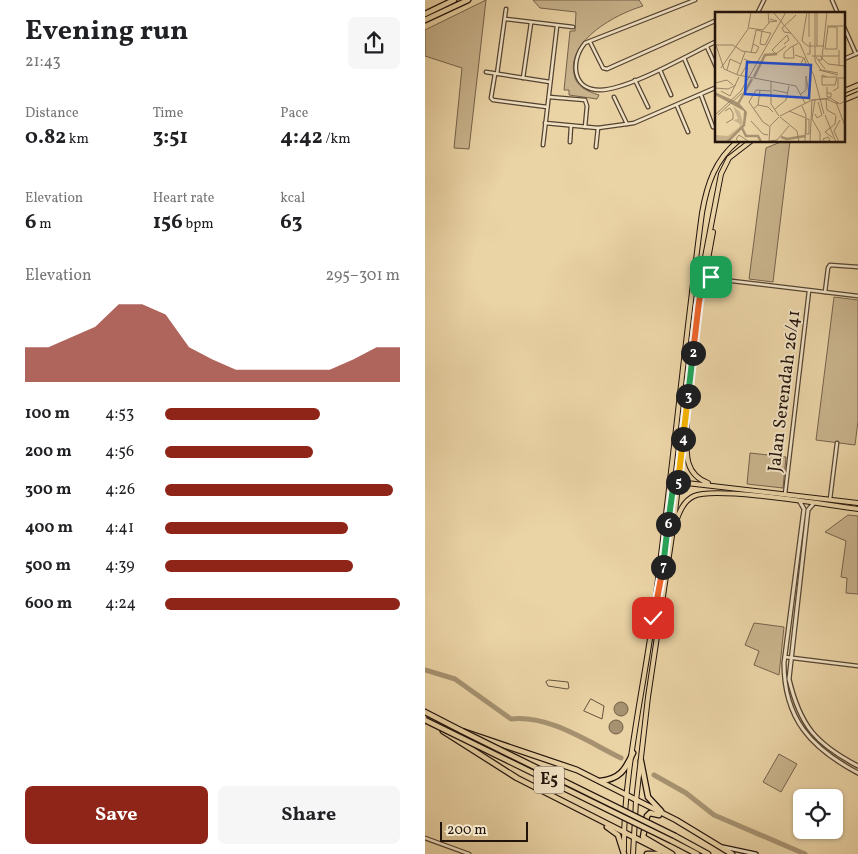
<!DOCTYPE html>
<meta charset="utf-8">
<style>
:root{--surface:#fff;--page:#f6f6f6;--text:#202124;--muted:#757577;--accent:#8f2418}
body{margin:0;font-family:Vollkorn,serif;background:var(--page);color:var(--text);height:100vh;display:flex;flex-direction:column;font-size:19px;white-space:nowrap}
*{box-sizing:border-box;margin:0}
p{font-size:16px;color:var(--muted)}
.icon{flex:none;width:28px;height:28px;fill:none;stroke:currentColor;stroke-width:2;stroke-linecap:round;stroke-linejoin:round}
.map{position:relative;flex:1;overflow:hidden}
.panel{display:flex;flex-direction:column;background:var(--surface);width:425px}
.panel>*{flex:none}
.controls{position:absolute;left:368px;top:789px;display:grid;gap:10px}
.controls a{display:grid;place-items:center;width:50px;height:50px;border-radius:8px;background:var(--surface);box-shadow:0 1px 4px #0004;font-size:25px}
.scale{position:absolute;left:15px;bottom:12px;width:88px;box-sizing:border-box;padding-left:5px;border:2px solid #22130c;border-top:0;font-size:14px;line-height:18px;white-space:nowrap;color:#22130c;-webkit-text-stroke:4px #f1e2c4;paint-order:stroke}
.pin{position:absolute;display:grid;place-items:center;width:42px;height:42px;color:#fff;margin:-21px;border-radius:10px;box-shadow:0 2px 8px #0006}
.km{position:absolute;width:25px;height:25px;margin:-12px;border-radius:50%;background:#222;color:#fff;font-size:14px;line-height:25px;text-align:center}
.round{display:grid;place-items:center;flex:none;width:52px;height:52px;border-radius:8px;background:var(--page)}
.headline{display:flex;align-items:center;justify-content:space-between;height:85px;padding:0 25px}
h1{font-size:28px;font-weight:700;line-height:38px}
.metrics{display:grid;grid-template-columns:repeat(3,1fr);gap:8px;height:85px;padding:5px 25px}
.metrics div{display:grid;align-content:center}
.metrics b{font-size:21px;font-weight:700}
.metrics small{font-size:14px;font-weight:400}
.metrics p{font-size:14px}
.chart{height:140px;padding:10px 25px}
.chart p{display:flex;justify-content:space-between}
.chart svg{width:100%;height:90px;margin-top:5px;fill:var(--accent);opacity:.7}
.primary-button{display:flex;gap:10px;margin-top:auto;padding:10px 25px}
.primary-button a{flex:1;height:58px;border-radius:8px;background:var(--accent);color:#fff;font-size:20px;font-weight:700;line-height:58px;text-align:center}
.primary-button a+a{background:var(--page);color:var(--text)}
ul{padding:0 25px;list-style:none;font-size:16px}
li{display:grid;grid-template-columns:80px 60px 1fr;align-items:center;height:38px}
li i{height:12px;border-radius:6px;background:var(--accent)}
main{display:flex;flex:1;min-height:0}
.map>svg:first-child{display:block}
.green{fill:#c8b28b;stroke:#75624c}
.water{fill:#a69271;stroke:#715f49}
.lines{fill:none;stroke-linecap:round;stroke-linejoin:round}
.shore{stroke:#64523e;stroke-width:1}
.river{stroke:#a69271;stroke-width:5}
.minor-casing{stroke:#544332;stroke-width:5}
.tertiary-casing{stroke:#544332;stroke-width:5.5}
.secondary-casing{stroke:#22130c;stroke-width:5.5}
.primary-casing{stroke:#22130c;stroke-width:6}
.motorway-casing{stroke:#22130c;stroke-width:7}
.minor{stroke:#f1e2c4;stroke-width:2.5}
.tertiary{stroke:#f1e2c4;stroke-width:3}
.secondary{stroke:#f1e2c4;stroke-width:3}
.primary{stroke:#ead3a5;stroke-width:4}
.motorway{stroke:#ead3a5;stroke-width:4.5}
.motorway-bridge-casing{stroke:#22130c;stroke-width:7;stroke-linecap:butt}
.motorway-bridge{stroke:#ead3a5;stroke-width:4.5}
.split-1-casing{stroke:#fff;stroke-width:10}
.split-2-casing{stroke:#fff;stroke-width:10}
.split-3-casing{stroke:#fff;stroke-width:10}
.split-4-casing{stroke:#fff;stroke-width:10}
.split-5-casing{stroke:#fff;stroke-width:10}
.split-6-casing{stroke:#fff;stroke-width:10}
.split-7-casing{stroke:#fff;stroke-width:10}
.split-8-casing{stroke:#fff;stroke-width:10}
.split-9-casing{stroke:#fff;stroke-width:10}
.split-1{stroke:#f0652b;stroke-width:6}
.split-2{stroke:#f0652b;stroke-width:6}
.split-3{stroke:#22a559;stroke-width:6}
.split-4{stroke:#f5b400;stroke-width:6}
.split-5{stroke:#f5b400;stroke-width:6}
.split-6{stroke:#22a559;stroke-width:6}
.split-7{stroke:#22a559;stroke-width:6}
.split-8{stroke:#f0652b;stroke-width:6}
.split-9{stroke:#f5b400;stroke-width:6}
.labels{text-anchor:middle;dominant-baseline:central;stroke-width:4;stroke-linejoin:round;paint-order:stroke}
.shield{fill:#f1e2c4;stroke:#605143;stroke-width:1}
.shield-label{font-size:16px;font-weight:bold;fill:#22130c}
.street-label{font-size:18px;fill:#22130c;stroke:#f1e2c4}
.inset-river{fill:none;stroke:#a69271;stroke-width:2.5}
.inset-road{fill:none;stroke:#9a8668;stroke-width:1}
.view{fill:#1d4ed8;fill-opacity:0.15;stroke:#1d4ed8;stroke-width:2.5}
.inset-edge{fill:none;stroke:#22130c;stroke-width:2.5}
</style>
<main>
<section class="panel">
<div class="headline"><div><h1>Evening run</h1><p>21:43</p></div><a class="round"><svg class="icon" aria-label="share" viewBox="0 0 24 24"><path d="M12 15V3M7 8l5-5 5 5M5 13v7h14v-7"/></svg></a></div>
<div class="metrics">
<div><p>Distance</p><b>0.82<small> km</small></b></div>
<div><p>Time</p><b>3:51</b></div>
<div><p>Pace</p><b>4:42<small> /km</small></b></div>
</div>
<div class="metrics">
<div><p>Elevation</p><b>6<small> m</small></b></div>
<div><p>Heart rate</p><b>156<small> bpm</small></b></div>
<div><p>kcal</p><b>63</b></div>
</div>
<div class="chart"><p><span>Elevation</span>295–301 m</p>
<svg viewBox="0 0 160 44" preserveAspectRatio="none"><path d="M0 44V27L10 27L20 22L30 17L40 6L50 6L60 11L70 27L80 33L90 38L100 38L110 38L120 38L130 38L140 33L150 27L160 27V44z"/></svg>
</div>
<ul>
<li><b>100 m</b>4:53<i style="width:66%"></i></li>
<li><b>200 m</b>4:56<i style="width:63%"></i></li>
<li><b>300 m</b>4:26<i style="width:97%"></i></li>
<li><b>400 m</b>4:41<i style="width:78%"></i></li>
<li><b>500 m</b>4:39<i style="width:80%"></i></li>
<li><b>600 m</b>4:24<i style="width:100%"></i></li>
</ul>
<div class="primary-button"><a>Save</a><a>Share</a></div>
</section>
<div class="map">
<svg width="433" height="854" viewBox="0 0 433 854">
<rect width="100%" height="100%" fill="#ead3a5"/>
<filter id="stains"><feTurbulence type="fractalNoise" baseFrequency=".004" numOctaves="4"/><feColorMatrix values="0 0 0 0 .2 0 0 0 0 .09 0 0 0 0 .02 0 0 0 .5 -.17"/></filter>
<radialGradient id="worn" r=".72"><stop offset=".6" stop-color="#630" stop-opacity="0"/><stop offset="1" stop-color="#630" stop-opacity=".3"/></radialGradient>
<g class="green">
<path d="M61,0L44,149L29,148L37,68L0,56V30Z"/>
<path d="M108,0H214L218,6C191,14 142,40 149,74C151,87 162,91 174,95L172,99L144,95V90H139L145,31H150L151,12L115,8Z"/>
<path d="M358,141H365L348,282L324,279L341,148Z"/>
<path d="M409,297L433,300V421L430,445L391,440Z"/>
<path d="M325,453L361,457L358,488L322,484Z"/>
<path d="M423,515L433,516V594L421,593L422,578L416,577L421,541L400,532Z"/>
<path d="M329,623L359,627L354,675L329,665L334,651L320,645Z"/>
<path d="M354,754L372,764L356,792L338,782Z"/>
</g>
<g class="water">
<circle cx="196" cy="709" r="7"/>
<circle cx="191" cy="727" r="7"/>
</g>
<g class="lines">
<g class="shore">
<path d="M124,680L143,682L144,688L142,689L123,686L121,682Z"/>
<path d="M166,699L179,706L177,719L159,711Z"/>
</g>
<g class="river">
<path d="M0,670L30,679L86,719C125,715 163,742 196,758"/>
<path d="M229,775L261,793L289,815L380,854"/>
</g>
<g class="minor-casing">
<g id="minor">
<path d="M270,0L160,43C145,61 147,90 175,90C203,90 265,54 292,41"/>
<path d="M407,0L413,14"/>
<path d="M332,14L339,0"/>
<path d="M80,19L148,27"/>
<path d="M419,27L431,54"/>
<path d="M165,42L178,68L182,69L292,20"/>
<path d="M282,47L292,69"/>
<path d="M259,58L271,86"/>
<path d="M419,59L433,53"/>
<path d="M235,70L246,95"/>
<path d="M61,72L125,82"/>
<path d="M70,74L66,98L68,100L122,107"/>
<path d="M72,74L81,9"/>
<path d="M98,78L106,23"/>
<path d="M210,80L223,107"/>
<path d="M276,95L288,127L292,128"/>
<path d="M124,97L160,100L162,106L160,127"/>
<path d="M189,97L202,124"/>
<path d="M252,106L263,132"/>
<path d="M120,123L173,128L209,123L292,87"/>
<path d="M145,142L146,126"/>
<path d="M118,145L132,26"/>
<path d="M171,147L173,128"/>
<path d="M290,279L433,296"/>
<path d="M400,292L403,268L405,265L433,267"/>
<path d="M360,494L384,291"/>
<path d="M405,499L412,443"/>
<path d="M360,657L433,666"/>
<path d="M0,838L44,854"/>
</g>
</g>
<g class="tertiary-casing">
<g id="tertiary">
<path d="M375,502L379,509L359,663C359,719 386,748 433,773"/>
<path d="M389,503L383,510L364,679C375,726 391,744 433,766"/>
</g>
</g>
<g class="secondary-casing">
<path id="secondary" d="M298,847L331,854"/>
</g>
<g class="primary-casing">
<g id="primary">
<path d="M419,91L433,85"/>
<path d="M419,100L433,94"/>
<path d="M288,232L281,270L283,275L290,279"/>
<path d="M276,289L283,282L290,279"/>
<path d="M262,423C262,447 256,473 283,483"/>
<path d="M253,482L433,503"/>
<path d="M250,524C254,513 258,501 269,496C291,486 403,505 433,509"/>
<path d="M231,604L248,487L253,482"/>
<path d="M199,850C198,775 218,693 228,618C246,483 259,348 277,213C282,184 290,160 313,141"/>
<path d="M208,854L211,801L223,697L248,529L280,257L296,174L304,158L326,141"/>
</g>
</g>
<g class="motorway-casing">
<g id="motorway">
<path d="M0,14L29,0"/>
<path d="M0,20L43,0"/>
<path d="M0,712L37,731L152,770L251,820L307,854"/>
<path d="M18,731L92,778L242,854"/>
<path d="M216,761L223,797L236,811"/>
<path d="M175,781C195,779 200,770 208,753"/>
<path d="M234,815L225,813L222,816L218,837L247,854"/>
<path d="M182,827L193,835L199,854"/>
<path d="M250,836L283,854"/>
<path d="M247,841L272,854"/>
<path d="M222,854H234"/>
</g>
</g>
<use href="#minor" class="minor"/>
<use href="#tertiary" class="tertiary"/>
<use href="#secondary" class="secondary"/>
<use href="#primary" class="primary"/>
<use href="#motorway" class="motorway"/>
<g class="motorway-bridge-casing">
<g id="motorway-bridge">
<path d="M0,720L247,841"/>
<path d="M37,731L250,836"/>
</g>
</g>
<use href="#motorway-bridge" class="motorway-bridge"/>
</g>
<g class="lines">
<g class="split-1-casing">
<path id="split-1" d="M273,310C275,295 275,284 290,280L286,277"/>
</g>
<g class="split-2-casing">
<path id="split-2" d="M268,353L273,310"/>
</g>
<g class="split-3-casing">
<path id="split-3" d="M263,396L268,353"/>
</g>
<g class="split-4-casing">
<path id="split-4" d="M258,439L263,396"/>
</g>
<g class="split-5-casing">
<path id="split-5" d="M253,482L258,439"/>
</g>
<g class="split-6-casing">
<path id="split-6" d="M243,524L248,488L253,482"/>
</g>
<g class="split-7-casing">
<path id="split-7" d="M238,567L243,524"/>
</g>
<g class="split-8-casing">
<path id="split-8" d="M230,610L238,567"/>
</g>
<g class="split-9-casing">
<path id="split-9" d="M228,618L230,610"/>
</g>
<use href="#split-1" class="split-1"/>
<use href="#split-2" class="split-2"/>
<use href="#split-3" class="split-3"/>
<use href="#split-4" class="split-4"/>
<use href="#split-5" class="split-5"/>
<use href="#split-6" class="split-6"/>
<use href="#split-7" class="split-7"/>
<use href="#split-8" class="split-8"/>
<use href="#split-9" class="split-9"/>
</g>
<g class="labels">
<rect class="shield" x="109" y="766.5" width="30" height="27" rx="4"/>
<g class="shield-label">
<text x="124" y="780">E5</text>
</g>
<g class="street-label">
<text transform="translate(360 391) rotate(-83)">Jalan Serendah 26/41</text>
</g>
</g>
<g transform="translate(290 12)">
<rect width="130" height="130" fill="#ead3a5"/>
<path d="M18,94L25,100L28,111L10,130H1V123L13,124L24,115L25,112L18,108L23,107Z" fill="#c8b28b"/>
<path d="M0,80L24,91L32,100L30,114L14,130H10L28,112L29,99L0,83Z" fill="#a69271"/>
<path class="inset-river" d="M39,65L50,43L62,42M23,92L37,67M27,116L31,124H43L46,130M66,125L72,127L90,124"/>
<path class="inset-road" d="M58,0L85,32L99,64L109,102M92,0L87,29L93,34H109M94,0V25M112,0L107,46L113,52L130,54M54,10L62,9L55,7M112,14H130M113,15H122V37H110ZM34,16L48,18L54,11L53,0M76,21L69,20L67,16L81,3M40,24L41,18L55,21H56L50,33L45,32L47,19M0,30L9,57L23,63L81,74L90,91M69,32L74,28L72,23L57,38L61,42L71,34M2,33H18L27,39L41,41L44,35L38,32M100,33V0M78,34L79,46H69V41L76,35L82,32L83,31M100,34V49L106,58L123,61M102,34V0M124,38V54M36,41L40,23M92,42H95V30M80,43L89,46L91,51L89,53L86,51L89,46M97,44H106L107,48H103M108,44H124M101,45L110,57M6,56L33,17L36,0M12,58L15,47L26,52M104,58L123,63M22,62L30,40M26,63L34,49L29,47M107,65H122L120,73H107V63L112,65M56,70V92L64,104M0,71L12,68L18,73M0,76L13,77L21,73M58,78L73,81M6,79L15,84L24,65M118,79L123,76V66H130M112,81H116V85H112V75M86,82L91,78V64L95,88M100,88L97,107L105,121V130M121,90L130,114M43,93L53,95L58,100M87,94L91,103L90,130M38,97L43,93L45,78M60,97L71,88L74,74M10,99L15,96L18,101V107L11,111M74,99L91,106M100,102L102,106L107,103L103,90M0,103L26,79L71,0M3,103L27,81M110,103L121,130M121,103L112,98L111,87L123,92M65,104L97,88L111,87M65,105L82,119L84,130M91,107H94V122H91ZM36,109L48,122L53,123M54,114L48,110L34,90L41,78L56,79M118,126L110,120L120,112L121,104M55,129L62,128L74,114M24,130L21,127L24,123L33,129M54,130L55,114L64,105M95,130L97,88L115,86L125,92L130,89M110,130L108,127L113,125L115,128L112,130M124,130L119,119L125,108"/>
<path class="view" d="M32,50L96,53L94,86L30,82Z"/>
<rect width="130" height="130" class="inset-edge"/>
</g>
<rect width="100%" height="100%" filter="url(#stains)"/>
<rect width="100%" height="100%" fill="url(#worn)"/>
</svg>
<div class="controls">
<a><svg class="icon" aria-label="locate" viewBox="0 0 24 24"><circle cx="12" cy="12" r="6"/><path d="M12 2v4M12 18v4M2 12h4M18 12h4"/></svg></a>
</div>
<div class="scale">200 m</div>
<div class="pin" style="left:286px;top:277px;background:#1e9e55"><svg class="icon" aria-label="arrive" viewBox="0 0 24 24"><path d="M6 21V4h12l-3 4 3 4H6"/></svg></div>
<div class="pin" style="left:228px;top:618px;background:#d93025"><svg class="icon" aria-label="check" viewBox="0 0 24 24"><path d="M5 12l5 5 9-10"/></svg></div>
<b class="km" style="left:268px;top:353px">2</b>
<b class="km" style="left:263px;top:396px">3</b>
<b class="km" style="left:258px;top:439px">4</b>
<b class="km" style="left:253px;top:482px">5</b>
<b class="km" style="left:243px;top:524px">6</b>
<b class="km" style="left:238px;top:567px">7</b>
</div>
</main>
